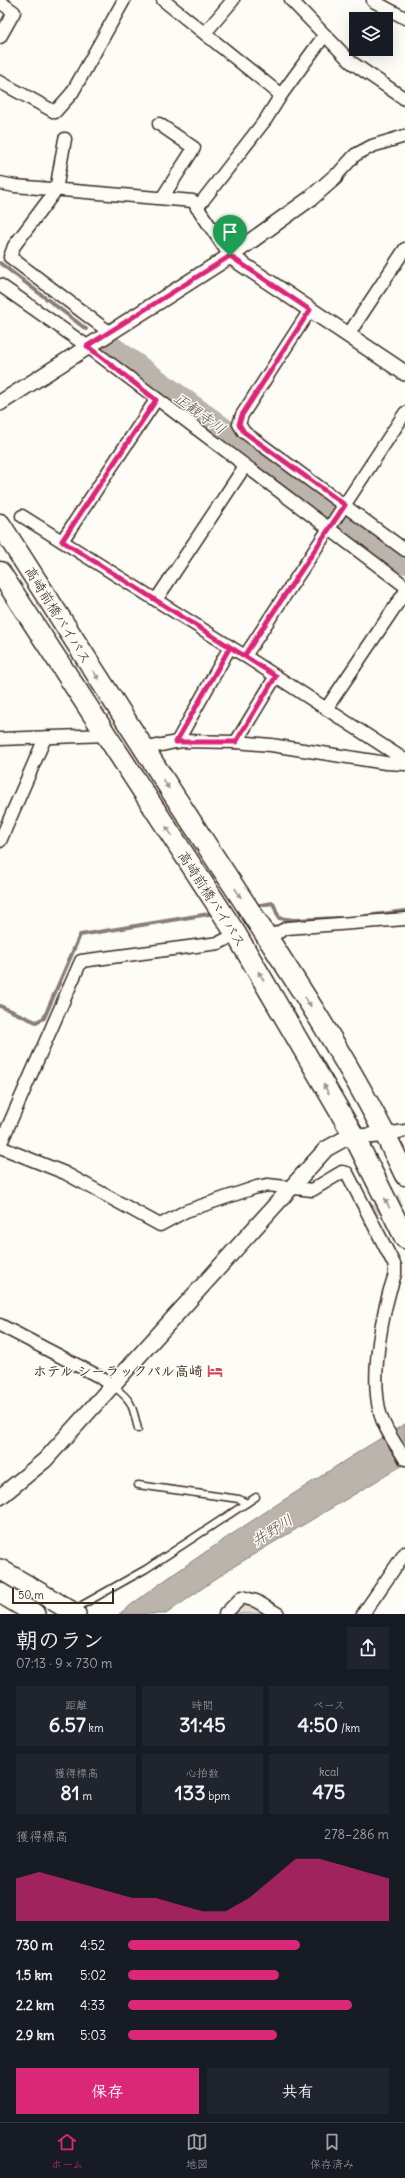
<!DOCTYPE html>
<html lang="ja">
<meta charset="utf-8">
<style>
:root{--surface:#171b24;--page:#20242c;--text:#f1f3f6;--muted:#9ea1a6;--line:#363941;--accent:#db2777}
body{margin:0;font-family:Delius,"Klee One",sans-serif;background:var(--page);color:var(--text);height:100vh;display:flex;flex-direction:column;font-size:15px;white-space:nowrap}
*{box-sizing:border-box;margin:0}
p{font-size:13px;color:var(--muted)}
.icon{flex:none;width:22px;height:22px;fill:none;stroke:currentColor;stroke-width:2;stroke-linecap:round;stroke-linejoin:round}
.map{position:relative;height:1614px;overflow:hidden}
.sheet{display:flex;flex-direction:column;background:var(--surface);flex:1}
.sheet>*{flex:none}
.fabs{position:absolute;left:349px;top:12px;display:grid;gap:8px}
.fabs a{display:grid;place-items:center;width:44px;height:44px;border-radius:0px;background:var(--surface);box-shadow:0 4px 16px #0002;font-size:20px}
.scale{position:absolute;left:12px;bottom:10px;width:102px;box-sizing:border-box;padding-left:4px;border:2px solid #3b2a1e;border-top:0;font-size:11px;line-height:14px;white-space:nowrap;color:#3b2a1e;-webkit-text-stroke:3px #fdfcf7;paint-order:stroke}
.pin{position:absolute;display:grid;place-items:center;width:34px;height:34px;color:#fff;margin:-41px -17px;border-radius:50% 50% 50% 0;rotate:-45deg;box-shadow:0 0 4px #0007}
.pin .icon{rotate:45deg}
.round{display:grid;place-items:center;flex:none;width:42px;height:42px;border-radius:0px;background:var(--page)}
.headline{display:flex;align-items:center;justify-content:space-between;height:68px;padding:0 16px}
h1{font-size:22px;font-weight:800;line-height:30px}
.metrics{display:grid;grid-template-columns:repeat(3,1fr);gap:6px;height:68px;padding:4px 16px}
.metrics div{display:grid;align-content:center;border-radius:0px;background:var(--page);text-align:center}
.metrics b{font-size:20px;font-weight:800}
.metrics small{font-size:11px;font-weight:400}
.metrics p{font-size:11px}
.chart{height:112px;padding:8px 16px}
.chart p{display:flex;justify-content:space-between}
.chart svg{width:100%;height:72px;margin-top:4px;fill:var(--accent);opacity:.7}
.action{display:flex;gap:8px;margin-top:auto;padding:8px 16px}
.action a{flex:1;height:46px;border-radius:0px;background:var(--accent);color:#fff;font-size:16px;font-weight:800;line-height:46px;text-align:center}
.action a+a{background:var(--page);color:var(--text)}
ul{padding:0 16px;list-style:none;font-size:13px}
li{display:grid;grid-template-columns:64px 48px 1fr;align-items:center;height:30px}
li i{height:10px;border-radius:5px;background:var(--accent)}
.menu{display:flex;justify-content:space-around;align-items:center;height:56px;border-top:1px solid var(--line);background:var(--surface);font-size:11px;color:var(--muted)}
.menu a{display:grid;justify-items:center;gap:2px}
.menu .active{color:var(--accent)}
.map>svg:first-child{display:block}
.green{fill:#e1ded7;stroke:#8e847a}
.water{fill:#bbb4ad;stroke:#887d74}
.lines{fill:none;stroke-linecap:round;stroke-linejoin:round}
.stream{stroke:#887d74;stroke-width:4}
.river{stroke:#bbb4ad;stroke-width:24}
.minor-tunnel{stroke:#d6d2cc;stroke-width:12;stroke-dasharray:12 6;stroke-linecap:butt}
.service-casing{stroke:#3b2a1e;stroke-width:9}
.minor-casing{stroke:#3b2a1e;stroke-width:15}
.tertiary-casing{stroke:#3b2a1e;stroke-width:18}
.primary-casing{stroke:#3b2a1e;stroke-width:22}
.trunk-casing{stroke:#3b2a1e;stroke-width:23}
.service{stroke:#fdfcf7;stroke-width:6}
.minor{stroke:#fdfcf7;stroke-width:12}
.tertiary{stroke:#fdfcf7;stroke-width:15}
.primary{stroke:#fdfcf7;stroke-width:19}
.trunk{stroke:#fdfcf7;stroke-width:20}
.oneway{fill:#9c938a}
.route-casing{stroke:#fff;stroke-width:8}
.route{stroke:#db2777;stroke-width:5}
.labels{text-anchor:middle;dominant-baseline:central;stroke-width:3;stroke-linejoin:round;paint-order:stroke}
.street-label{font-size:14px;fill:#3b2a1e;stroke:#fdfcf7}
.poi-label{font-size:14px;font-weight:bold;fill:#3b2a1e;stroke:#fdfcf7;text-anchor:end}
.water-label{font-size:15px;font-style:italic;fill:#615349;stroke:#fdfcf7}
</style>
<div class="map">
<svg width="405" height="1614" viewBox="0 0 405 1614">
<rect width="100%" height="100%" fill="#fdfcf7"/>
<filter id="ink" filterUnits="userSpaceOnUse"><feTurbulence type="fractalNoise" baseFrequency=".025" numOctaves="2"/><feDisplacementMap in="SourceGraphic" scale="8" xChannelSelector="R" yChannelSelector="G"/><feConvolveMatrix kernelMatrix="1 2 1 2 8 2 1 2 1" color-interpolation-filters="sRGB"/></filter>
<g filter="url(#ink)">
<path class="green" d="M243,1603L255,1606L269,1614H234Z"/>
<path class="water" d="M405,1424V1464L231,1568L166,1614H119C170,1575 223,1540 276,1505C319,1478 361,1449 405,1424Z"/>
<g class="lines">
<g class="stream">
<path d="M0,263L86,329"/>
<path d="M254,906L273,903L279,918L294,920L339,918"/>
<path d="M366,916L405,911"/>
<path d="M0,1006L36,1022L44,1018L80,935L215,913"/>
</g>
<path class="river" d="M112,348L405,562"/>
<path class="minor-tunnel" d="M373,1211L405,1198"/>
<g class="service-casing">
<g id="service">
<path d="M113,1386C133,1401 132,1405 138,1429"/>
<path d="M138,1485L239,1499L247,1503"/>
<path d="M76,1612L82,1605L146,1569L256,1497"/>
</g>
</g>
<g class="minor-casing">
<g id="minor">
<path d="M163,0L281,95"/>
<path d="M291,0L351,62L405,99"/>
<path d="M373,1L405,18"/>
<path d="M0,2L14,12L0,37"/>
<path d="M205,33L233,0"/>
<path d="M0,82L55,112L72,93L124,0"/>
<path d="M159,124L194,148L162,198"/>
<path d="M65,139L56,190L14,246L10,257L109,332"/>
<path d="M335,177L355,155L372,146L405,136"/>
<path d="M0,183L15,186L193,201L230,256"/>
<path d="M197,208L266,119L281,95L324,36"/>
<path d="M0,285L87,346L405,586"/>
<path d="M310,310L242,415L239,424L244,432L405,550"/>
<path d="M348,335L405,249"/>
<path d="M22,516L245,656L405,760"/>
<path d="M62,541L156,400"/>
<path d="M156,600L245,466"/>
<path d="M245,656L405,413"/>
<path d="M326,709L405,592"/>
<path d="M0,739L107,735"/>
<path d="M177,742L230,647"/>
<path d="M236,742L276,676"/>
<path d="M143,749L180,741L236,742L271,745L386,763L405,764"/>
<path d="M0,841L45,738"/>
<path d="M267,938L287,928L405,919"/>
<path d="M385,1134L405,1131"/>
<path d="M0,1145L81,961L219,943L236,934"/>
<path d="M0,1147L65,1173L160,1225L186,1211L257,1187L268,1185L312,1190L342,1172L347,1173L395,1266V1274C382,1312 370,1374 380,1413C384,1429 397,1446 405,1459"/>
<path d="M0,1325L98,1376L111,1385"/>
<path d="M225,1614L242,1597L256,1601L278,1614"/>
<path d="M363,1614L405,1553"/>
</g>
</g>
<g class="tertiary-casing">
<g id="tertiary">
<path d="M230,256L405,373"/>
<path d="M0,403L230,256L311,198L335,177"/>
<path d="M0,1497L45,1460L326,1149L344,1139L385,1134"/>
</g>
</g>
<g class="primary-casing">
<g id="primary">
<path d="M0,1569L76,1614"/>
<path d="M0,1593L35,1614"/>
</g>
</g>
<g class="trunk-casing">
<g id="trunk">
<path d="M0,524C70,634 141,745 213,855C281,958 352,1062 405,1175"/>
<path d="M0,572L236,934L354,1136L405,1238"/>
</g>
</g>
<use href="#service" class="service"/>
<use href="#minor" class="minor"/>
<use href="#tertiary" class="tertiary"/>
<use href="#primary" class="primary"/>
<use href="#trunk" class="trunk"/>
</g>
<defs><path id="oneway-solid" d="M-6-.8H1V-3.2L6.5 0L1 3.2V.8H-6Z"/></defs>
<g class="oneway">
<use href="#oneway-solid" transform="translate(96 675) rotate(58)"/>
<use href="#oneway-solid" transform="translate(166 784) rotate(57)"/>
<use href="#oneway-solid" transform="translate(169 831) rotate(-123)"/>
<use href="#oneway-solid" transform="translate(238 893) rotate(57)"/>
<use href="#oneway-solid" transform="translate(261 976) rotate(-121)"/>
<use href="#oneway-solid" transform="translate(308 1002) rotate(58)"/>
<use href="#oneway-solid" transform="translate(326 1089) rotate(-120)"/>
<use href="#oneway-solid" transform="translate(387 1203) rotate(-117)"/>
</g>
</g>
<g class="lines" filter="url(#ink)">
<g class="route-casing">
<path id="route" d="M230,256L87,346L156,400L62,541L276,676L236,742H176L230,647L244,656L345,505L244,432L239,424L242,415L310,310L230,256"/>
</g>
<use href="#route" class="route"/>
</g>
<defs>
<g id="hotel-bare" transform="scale(1.2)"><path d="M-6-4.5h1.5V1H6V5H4.5V3h-9V5H-6ZM-4 0a1.8 1.8 0 1 1 3.6 0ZM.5 0V-2.5h3Q6-2.5 6 0Z" fill="#d1495b" stroke="#fdfcf7" stroke-width="2.5" paint-order="stroke"/></g>
</defs>
<g fill-rule="evenodd">
<use href="#hotel-bare" x="215" y="1371"/>
</g>
<g class="labels">
<g class="street-label">
<text transform="translate(58 615) rotate(58)">高崎前橋バイパス</text>
<text transform="translate(212 899) rotate(57)">高崎前橋バイパス</text>
</g>
<g class="poi-label">
<text x="203" y="1371">ホテル シーラックパル高崎</text>
</g>
<g class="water-label">
<text transform="translate(200 413) rotate(36)">正観寺川</text>
<text transform="translate(272 1530) rotate(-32)">井野川</text>
</g>
</g>
</svg>
<div class="fabs">
<a><svg class="icon" aria-label="layers" viewBox="0 0 24 24"><path d="M12 4l9 5-9 5-9-5zM3 14l9 5 9-5"/></svg></a>
</div>
<div class="scale">50 m</div>
<div class="pin" style="left:230px;top:256px;background:#1e9e55"><svg class="icon" aria-label="arrive" viewBox="0 0 24 24"><path d="M6 21V4h12l-3 4 3 4H6"/></svg></div>
</div>
<section class="sheet">
<div class="headline"><div><h1>朝のラン</h1><p>07:13 · 9 × 730 m</p></div><a class="round"><svg class="icon" aria-label="share" viewBox="0 0 24 24"><path d="M12 15V3M7 8l5-5 5 5M5 13v7h14v-7"/></svg></a></div>
<div class="metrics">
<div><p>距離</p><b>6.57<small> km</small></b></div>
<div><p>時間</p><b>31:45</b></div>
<div><p>ペース</p><b>4:50<small> /km</small></b></div>
</div>
<div class="metrics">
<div><p>獲得標高</p><b>81<small> m</small></b></div>
<div><p>心拍数</p><b>133<small> bpm</small></b></div>
<div><p>kcal</p><b>475</b></div>
</div>
<div class="chart"><p><span>獲得標高</span>278–286 m</p>
<svg viewBox="0 0 160 44" preserveAspectRatio="none"><path d="M0 44V18L10 14L20 18L30 22L40 26L50 30L60 30L70 34L80 38L90 38L100 30L110 18L120 6L130 6L140 10L150 14L160 18V44z"/></svg>
</div>
<ul>
<li><b>730 m</b>4:52<i style="width:66%"></i></li>
<li><b>1.5 km</b>5:02<i style="width:58%"></i></li>
<li><b>2.2 km</b>4:33<i style="width:86%"></i></li>
<li><b>2.9 km</b>5:03<i style="width:57%"></i></li>
</ul>
<div class="action"><a>保存</a><a>共有</a></div>
</section>
<nav class="menu">
<a class="active"><svg class="icon" aria-label="home" viewBox="0 0 24 24"><path d="M3 11l9-7 9 7M6 9v11h12V9"/></svg>ホーム</a>
<a><svg class="icon" aria-label="map" viewBox="0 0 24 24"><path d="M3 6l6-2 6 2 6-2v14l-6 2-6-2-6 2zM9 4v14M15 6v14"/></svg>地図</a>
<a><svg class="icon" aria-label="saved" viewBox="0 0 24 24"><path d="M7 4h10v16l-5-4-5 4z"/></svg>保存済み</a>
</nav>
